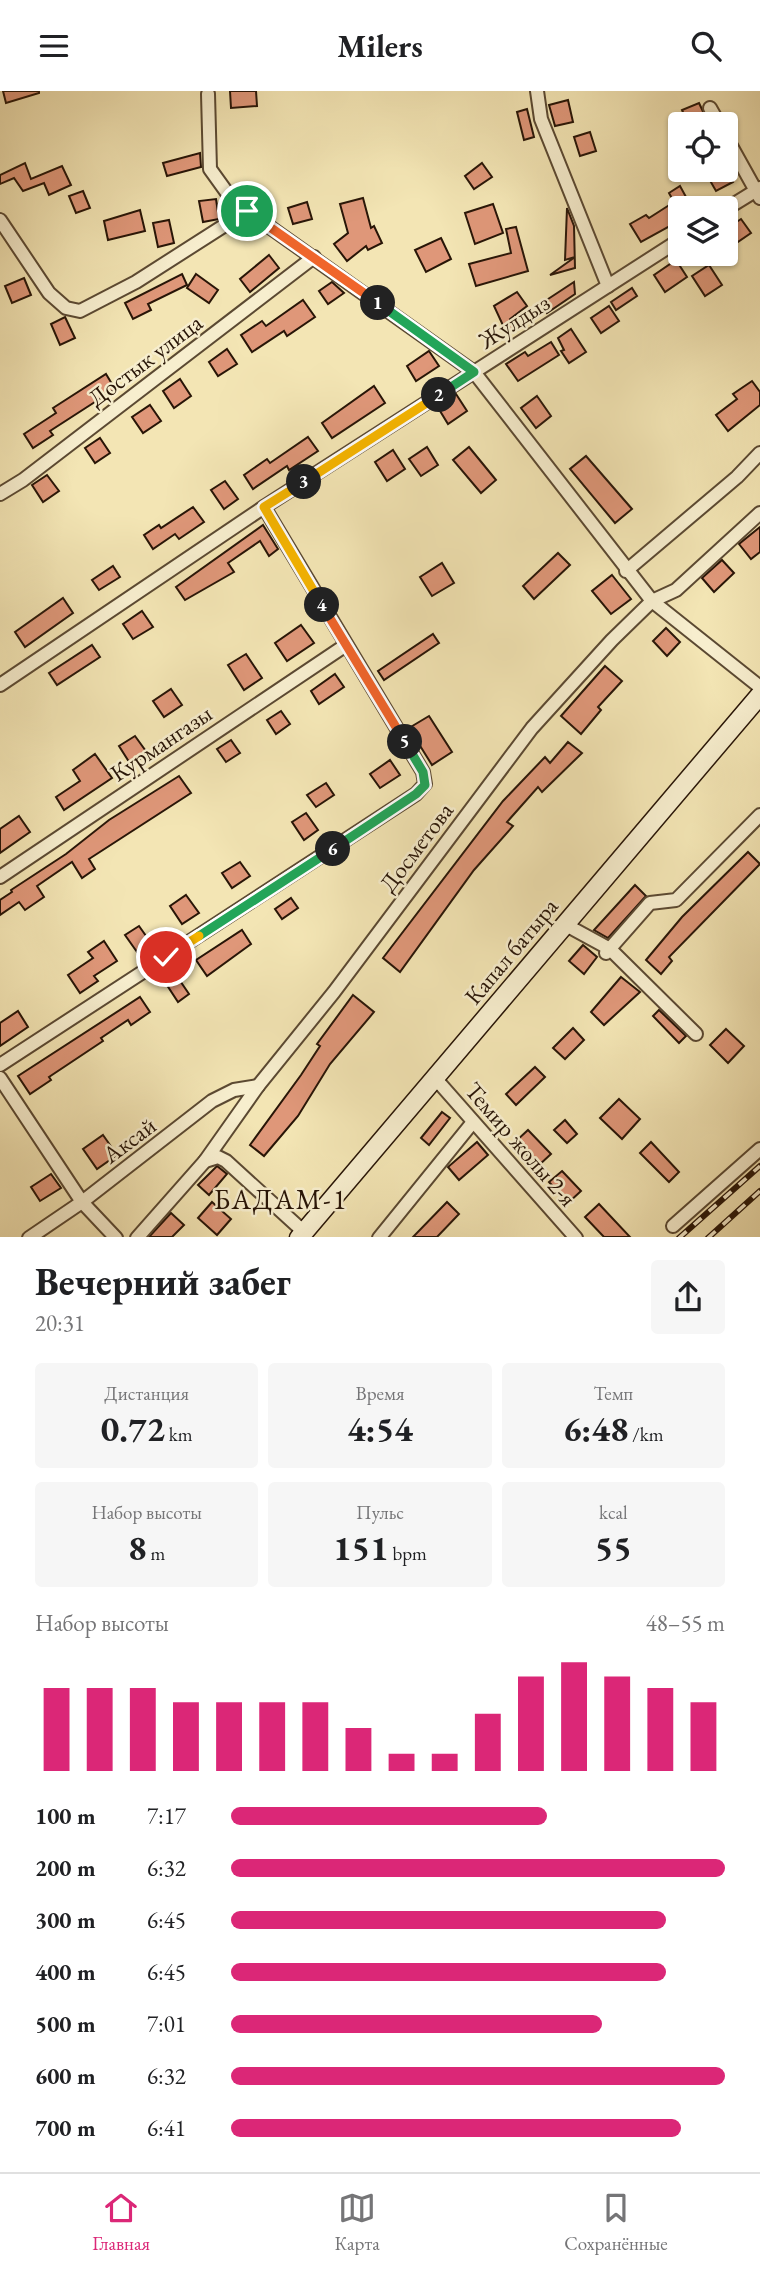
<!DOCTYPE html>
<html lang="ru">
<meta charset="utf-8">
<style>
:root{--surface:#fff;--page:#f6f6f6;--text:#202124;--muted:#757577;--line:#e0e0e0;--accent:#db2777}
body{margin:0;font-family:"EB Garamond",serif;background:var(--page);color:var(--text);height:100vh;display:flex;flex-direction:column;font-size:26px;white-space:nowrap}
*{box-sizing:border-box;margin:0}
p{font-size:23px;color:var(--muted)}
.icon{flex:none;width:38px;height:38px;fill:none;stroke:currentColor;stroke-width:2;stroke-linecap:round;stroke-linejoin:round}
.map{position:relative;height:1146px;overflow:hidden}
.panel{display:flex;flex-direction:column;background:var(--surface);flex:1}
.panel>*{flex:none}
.fabs{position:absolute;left:668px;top:21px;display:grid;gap:14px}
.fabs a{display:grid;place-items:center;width:70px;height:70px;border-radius:7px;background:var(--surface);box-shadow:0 2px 5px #0004;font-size:35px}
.pin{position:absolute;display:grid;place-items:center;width:60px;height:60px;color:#fff;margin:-30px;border:4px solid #fff;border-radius:50%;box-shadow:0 2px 7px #0007}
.km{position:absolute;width:35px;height:35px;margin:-18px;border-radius:50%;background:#222;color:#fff;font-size:19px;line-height:35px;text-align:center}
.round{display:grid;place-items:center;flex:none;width:74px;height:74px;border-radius:7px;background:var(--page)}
.head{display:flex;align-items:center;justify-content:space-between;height:119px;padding:0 35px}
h1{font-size:38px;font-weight:700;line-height:52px}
.metrics{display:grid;grid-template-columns:repeat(3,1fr);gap:10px;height:119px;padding:7px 35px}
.metrics div{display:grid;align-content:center;border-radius:7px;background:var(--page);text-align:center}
.metrics b{font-size:35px;font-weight:700}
.metrics small{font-size:19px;font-weight:400}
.metrics p{font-size:19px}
.chart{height:196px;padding:14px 35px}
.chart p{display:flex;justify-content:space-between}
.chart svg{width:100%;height:126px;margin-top:7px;stroke:var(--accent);stroke-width:6}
ul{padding:0 35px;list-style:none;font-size:23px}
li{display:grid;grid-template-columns:112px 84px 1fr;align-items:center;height:52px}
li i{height:18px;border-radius:9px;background:var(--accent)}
header{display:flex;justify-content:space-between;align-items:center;height:91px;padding:0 35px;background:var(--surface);font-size:32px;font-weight:700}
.tab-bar{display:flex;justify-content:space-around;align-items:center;height:98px;border-top:2px solid var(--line);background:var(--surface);font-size:19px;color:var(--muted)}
.tab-bar a{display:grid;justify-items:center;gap:4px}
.tab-bar .selected{color:var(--accent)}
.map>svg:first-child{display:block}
.building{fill:#df9779;stroke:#281507;stroke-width:2}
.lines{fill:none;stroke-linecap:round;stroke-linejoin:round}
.street-casing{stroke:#5b4932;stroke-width:16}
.secondary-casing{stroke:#281507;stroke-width:21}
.street{stroke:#f7eece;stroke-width:12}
.secondary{stroke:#f7eece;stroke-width:18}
.rail-casing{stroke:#281507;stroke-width:6}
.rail{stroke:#f7eece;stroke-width:3.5;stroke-dasharray:10;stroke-linecap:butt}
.split-1-casing{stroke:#fff;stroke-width:14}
.split-2-casing{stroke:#fff;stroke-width:14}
.split-3-casing{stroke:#fff;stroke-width:14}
.split-4-casing{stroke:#fff;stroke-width:14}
.split-5-casing{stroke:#fff;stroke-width:14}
.split-6-casing{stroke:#fff;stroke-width:14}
.split-7-casing{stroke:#fff;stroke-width:14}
.split-8-casing{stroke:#fff;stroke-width:14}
.split-1{stroke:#f0652b;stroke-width:9}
.split-2{stroke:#22a559;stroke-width:9}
.split-3{stroke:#f5b400;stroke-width:9}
.split-4{stroke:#f5b400;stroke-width:9}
.split-5{stroke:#f0652b;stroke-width:9}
.split-6{stroke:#22a559;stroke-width:9}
.split-7{stroke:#22a559;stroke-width:9}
.split-8{stroke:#f5b400;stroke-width:9}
.labels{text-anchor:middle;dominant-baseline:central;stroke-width:5;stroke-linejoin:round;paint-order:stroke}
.street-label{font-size:24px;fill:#281507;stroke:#f7eece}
.quarter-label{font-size:28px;letter-spacing:2px;fill:#281507;stroke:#f7eece}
</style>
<header><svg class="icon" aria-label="menu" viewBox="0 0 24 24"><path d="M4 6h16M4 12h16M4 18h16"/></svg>Milers<svg class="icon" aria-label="search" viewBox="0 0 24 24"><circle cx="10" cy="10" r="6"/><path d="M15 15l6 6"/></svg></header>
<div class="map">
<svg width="760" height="1147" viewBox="0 0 760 1147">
<rect width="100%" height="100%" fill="#f3e5b4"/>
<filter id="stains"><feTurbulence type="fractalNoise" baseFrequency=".00286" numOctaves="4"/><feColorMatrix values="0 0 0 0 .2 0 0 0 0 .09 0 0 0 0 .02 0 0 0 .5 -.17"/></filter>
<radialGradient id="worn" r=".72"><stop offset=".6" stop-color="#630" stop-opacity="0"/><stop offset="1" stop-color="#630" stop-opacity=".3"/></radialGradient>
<g class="building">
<path d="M3,0H39V2L6,12Z"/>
<path d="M230,0H256L257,15L231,17Z"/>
<path d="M568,9L573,31L555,35L549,14Z"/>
<path d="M699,12L706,27L688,33L682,19Z"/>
<path d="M527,18L534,46L524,49L517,21Z"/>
<path d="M590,41L596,60L580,65L574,46Z"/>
<path d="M200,62L201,76L167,85L163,72Z"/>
<path d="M25,72L31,88L62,75L71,94L49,104L44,92L23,100L14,87L0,93V84Z"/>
<path d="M482,72L492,86L474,98L465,85Z"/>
<path d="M704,79H727L733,91L716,100Z"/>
<path d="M680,95L692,117H681V129L641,151L630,133L646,124L649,127L674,111L669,102Z"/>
<path d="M83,100L90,117L76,122L69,105Z"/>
<path d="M363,107L371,137L374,135L382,152L368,159L366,155L347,170L334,153L348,142L340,113Z"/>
<path d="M216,108L219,128L203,131L199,110Z"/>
<path d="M307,111L312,128L293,133L288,117Z"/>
<path d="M493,113L503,142L475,153L465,122Z"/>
<path d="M567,117L574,135L575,177L550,184L575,166L565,169Z"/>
<path d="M140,119L145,140L108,149L104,130Z"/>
<path d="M741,128L751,142L726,159V138Z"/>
<path d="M169,129L174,152L158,156L153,132Z"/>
<path d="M516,136L528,180L476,195L469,173L511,162L506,138Z"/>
<path d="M441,147L451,168L426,181L415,159Z"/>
<path d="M269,164L279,177L250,201L240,188Z"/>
<path d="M676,169L687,186L665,201L654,184Z"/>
<path d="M709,174L722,194L705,205L692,185Z"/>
<path d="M182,183L187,194L148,213L151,219L133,228L125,212Z"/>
<path d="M196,183L218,199L209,212L187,197Z"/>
<path d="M24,187L31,204L12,212L5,195Z"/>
<path d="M332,191L344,202L328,213L319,200Z"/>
<path d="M574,191L575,203L547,222L542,212Z"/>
<path d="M632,197L637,205L616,219L611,211Z"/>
<path d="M517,201L527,215L510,228L514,239L507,243L494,215Z"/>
<path d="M303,209L315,226L287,245L284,240L252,261L241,244L262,230L266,235Z"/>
<path d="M609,215L619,230L601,242L591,227Z"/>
<path d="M65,226L75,247L60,254L51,233Z"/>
<path d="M571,238L586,261L569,272L561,260L564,259L558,247Z"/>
<path d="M551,251L559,264L518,290L506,273L525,261L528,265Z"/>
<path d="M227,258L237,273L218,285L209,271Z"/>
<path d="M429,260L439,275L416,290L407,275Z"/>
<path d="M106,283L115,298L50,340L53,344L33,357L24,343L56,322L53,317Z"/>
<path d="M180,288L191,305L174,317L163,300Z"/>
<path d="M752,290L760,301V314L728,340L716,324L737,308L733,303Z"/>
<path d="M374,295L385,312L332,347L322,332Z"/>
<path d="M456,303L467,320L448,333L437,315Z"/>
<path d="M537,305L551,325L536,337L521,317Z"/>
<path d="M150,314L161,330L143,342L132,326Z"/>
<path d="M308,346L318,360L289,379L287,375L253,398L244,384L267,368L270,372Z"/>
<path d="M100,347L110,362L95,372L85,357Z"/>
<path d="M427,356L438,374L421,385L409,368Z"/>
<path d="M469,356L496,389L481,402L453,369Z"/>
<path d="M393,359L405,378L387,390L375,371Z"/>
<path d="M586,365L632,418L615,432L570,378Z"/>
<path d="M47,384L59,400L43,411L32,394Z"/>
<path d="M225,390L238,408L224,418L211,399Z"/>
<path d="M193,416L204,431L179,448L175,443L153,458L144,444L159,434L161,437Z"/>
<path d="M263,434L278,458L269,465L260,450L228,472L234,481L185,509L176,496Z"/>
<path d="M760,436V461L751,468L739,453Z"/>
<path d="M558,462L570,474L534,508L523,495Z"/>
<path d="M722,469L734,482L714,501L702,487Z"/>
<path d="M442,472L454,492L432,505L420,486Z"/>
<path d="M113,475L120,486L99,499L92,489Z"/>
<path d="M612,484L631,508L611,523L592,500Z"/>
<path d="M63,507L73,522L25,556L15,541Z"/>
<path d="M142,520L153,536L133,548L123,533Z"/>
<path d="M301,534L314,552L287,570L275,552Z"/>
<path d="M666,537L680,551L667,565L653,550Z"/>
<path d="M433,543L439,552L384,589L378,580Z"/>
<path d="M92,554L100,566L57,594L49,582Z"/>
<path d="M246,563L262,587L244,599L228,574Z"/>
<path d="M605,575L622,590L598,616L601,619L581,643L561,625Z"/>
<path d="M335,583L344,596L319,613L311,600Z"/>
<path d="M171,598L182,614L164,626L153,610Z"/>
<path d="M281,620L290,633L276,643L267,629Z"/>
<path d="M429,625L452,661L432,674L409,637Z"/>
<path d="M135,645L148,663L131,674L119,655Z"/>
<path d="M231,649L240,662L226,671L217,658Z"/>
<path d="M568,651L582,662L542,701L538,696L507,731L513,735L474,779L400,881L383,867L503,710L545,666L550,672Z"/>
<path d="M95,663L112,687L64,719L56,706L80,690L73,679Z"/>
<path d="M390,669L400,684L380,697L370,683Z"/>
<path d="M179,685L191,702L89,768L95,778L82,787L72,771L37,795L44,806L25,819L19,811L0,824V809L12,801L11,799L66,763L109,729Z"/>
<path d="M326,692L334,704L316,716L307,704Z"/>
<path d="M306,722L318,739L304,749L292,731Z"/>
<path d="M19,725L30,741L0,762V738Z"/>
<path d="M748,761L760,773L669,866L672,870L661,883L646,869L682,826Z"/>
<path d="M240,771L250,785L232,797L222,782Z"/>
<path d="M635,794L646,805L608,847L594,839Z"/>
<path d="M186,804L199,822L182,833L170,815Z"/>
<path d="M291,807L298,817L282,828L275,818Z"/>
<path d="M139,835L151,852L137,861L125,844Z"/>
<path d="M242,839L251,853L207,885L196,869Z"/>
<path d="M104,850L117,870L94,885L98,890L80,902L68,884L93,867L88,861Z"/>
<path d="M583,854L597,866L584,883L569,870Z"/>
<path d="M172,878L189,903L178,911L161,885Z"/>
<path d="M621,886L640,901L604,934L591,921Z"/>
<path d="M353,904L374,921L330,973L298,1025L264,1065L250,1054L301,984L320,955L317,953Z"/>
<path d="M140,906L150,921L131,934L128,929L101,947L103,950L49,986L51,989L30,1003L18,985Z"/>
<path d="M659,919L686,945L679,952L653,925Z"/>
<path d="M18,920L28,936L0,955V932Z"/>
<path d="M573,937L584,949L565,968L553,957Z"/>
<path d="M726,938L744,955L728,972L710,954Z"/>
<path d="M535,976L545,986L516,1014L506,1003Z"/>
<path d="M619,1008L640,1028L622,1048L600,1027Z"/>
<path d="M442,1021L450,1027L429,1054L421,1047Z"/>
<path d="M565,1029L577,1043L567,1052L554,1039Z"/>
<path d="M528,1039L551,1063L538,1075L515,1051Z"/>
<path d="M103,1044L117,1064L97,1078L83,1058Z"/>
<path d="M477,1051L488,1064L459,1089L448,1076Z"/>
<path d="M651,1051L679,1081L669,1091L640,1062Z"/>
<path d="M217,1075L227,1083L209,1104L198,1094Z"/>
<path d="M562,1080L581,1100L568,1112L549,1091Z"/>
<path d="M51,1083L61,1097L40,1110L31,1096Z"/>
<path d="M212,1111L231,1128L217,1144L198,1127Z"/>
<path d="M447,1111L459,1123L437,1146H413Z"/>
<path d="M599,1113L630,1146H604L585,1126Z"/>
<path d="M171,1122L184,1134L172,1146H149Z"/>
</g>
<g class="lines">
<g class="street-casing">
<g id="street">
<path d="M537,0L541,28L608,195"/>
<path d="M208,3L210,78L233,110L474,281L652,510L760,596"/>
<path d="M710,17L719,33"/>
<path d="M726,46L760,107"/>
<path d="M726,118L760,97"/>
<path d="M0,129L49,202L66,217L80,220L136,191L247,120"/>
<path d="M0,403L23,389L314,166"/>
<path d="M626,480L737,386L760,362"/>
<path d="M0,594L264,416L681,148"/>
<path d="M0,786L346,554"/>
<path d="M566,834L610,858L696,943"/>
<path d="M606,862L650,812L676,809L760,724"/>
<path d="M0,974L416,703L425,693L423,681L264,416"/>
<path d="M0,987L82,1111L116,1147"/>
<path d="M435,987L576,1147"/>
<path d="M205,1070L218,1066L226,1070L304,1141"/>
<path d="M673,1135L760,1058"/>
<path d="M29,1147L82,1111L212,1010L234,999L258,995"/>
<path d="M137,1147L205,1070L258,995L334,901L532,637L612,549L652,510L676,499L760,422"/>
<path d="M379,1147L473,1031"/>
</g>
</g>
<g class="secondary-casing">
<path id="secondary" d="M299,1147L760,604"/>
</g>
<use href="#street" class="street"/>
<use href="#secondary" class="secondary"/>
<g class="rail-casing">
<g id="rail">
<path d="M679,1147L760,1075"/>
<path d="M708,1147L760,1100"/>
</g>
</g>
<use href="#rail" class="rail"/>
</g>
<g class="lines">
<g class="split-1-casing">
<path id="split-1" d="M247,120L378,212"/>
</g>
<g class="split-2-casing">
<path id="split-2" d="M378,212L474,281L439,304"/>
</g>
<g class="split-3-casing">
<path id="split-3" d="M304,391L439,304"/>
</g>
<g class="split-4-casing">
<path id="split-4" d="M304,391L264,416L322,514"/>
</g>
<g class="split-5-casing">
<path id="split-5" d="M322,514L405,651"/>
</g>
<g class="split-6-casing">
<path id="split-6" d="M333,758L416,703L425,694L423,681L405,651"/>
</g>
<g class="split-7-casing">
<path id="split-7" d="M199,845L333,758"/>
</g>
<g class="split-8-casing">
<path id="split-8" d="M166,866L199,845"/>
</g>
<use href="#split-1" class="split-1"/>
<use href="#split-2" class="split-2"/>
<use href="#split-3" class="split-3"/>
<use href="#split-4" class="split-4"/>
<use href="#split-5" class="split-5"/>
<use href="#split-6" class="split-6"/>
<use href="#split-7" class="split-7"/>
<use href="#split-8" class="split-8"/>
</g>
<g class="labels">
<g class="street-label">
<text transform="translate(514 230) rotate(-33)">Жулдыз</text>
<text transform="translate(145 269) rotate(-37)">Достык улица</text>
<text transform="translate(161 652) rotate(-34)">Курмангазы</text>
<text transform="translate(416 756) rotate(-53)">Досметова</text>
<text transform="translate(511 860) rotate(-50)">Капал батыра</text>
<text transform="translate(129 1049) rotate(-37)">Аксай</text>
<text transform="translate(521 1053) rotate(49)">Темир жолы 2-я</text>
</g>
<g class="quarter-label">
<text x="281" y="1108">БАДАМ-1</text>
</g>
</g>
<rect width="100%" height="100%" filter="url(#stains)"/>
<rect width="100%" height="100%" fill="url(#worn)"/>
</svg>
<div class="fabs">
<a><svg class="icon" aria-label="locate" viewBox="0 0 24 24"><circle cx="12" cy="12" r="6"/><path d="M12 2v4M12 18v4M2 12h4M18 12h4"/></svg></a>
<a><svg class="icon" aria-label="layers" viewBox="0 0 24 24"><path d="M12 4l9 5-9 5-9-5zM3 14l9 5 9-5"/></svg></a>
</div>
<div class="pin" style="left:247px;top:120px;background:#1e9e55"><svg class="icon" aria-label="arrive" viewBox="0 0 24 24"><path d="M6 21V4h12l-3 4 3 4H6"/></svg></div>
<div class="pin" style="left:166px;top:866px;background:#d93025"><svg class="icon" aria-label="check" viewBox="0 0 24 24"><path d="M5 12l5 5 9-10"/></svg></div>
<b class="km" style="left:378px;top:212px">1</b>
<b class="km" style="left:439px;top:304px">2</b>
<b class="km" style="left:304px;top:391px">3</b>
<b class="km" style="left:322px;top:514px">4</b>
<b class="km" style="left:405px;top:651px">5</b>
<b class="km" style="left:333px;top:758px">6</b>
</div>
<section class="panel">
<div class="head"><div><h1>Вечерний забег</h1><p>20:31</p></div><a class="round"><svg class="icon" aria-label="share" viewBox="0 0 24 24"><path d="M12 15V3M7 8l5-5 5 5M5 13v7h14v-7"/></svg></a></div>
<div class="metrics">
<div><p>Дистанция</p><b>0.72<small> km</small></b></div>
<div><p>Время</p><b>4:54</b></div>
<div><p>Темп</p><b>6:48<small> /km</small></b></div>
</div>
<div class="metrics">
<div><p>Набор высоты</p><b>8<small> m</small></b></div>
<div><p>Пульс</p><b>151<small> bpm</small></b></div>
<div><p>kcal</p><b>55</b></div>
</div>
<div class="chart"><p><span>Набор высоты</span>48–55 m</p>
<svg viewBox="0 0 160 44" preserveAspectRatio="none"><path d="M5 44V15M15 44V15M25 44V15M35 44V20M45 44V20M55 44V20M65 44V20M75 44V29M85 44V38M95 44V38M105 44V24M115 44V11M125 44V6M135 44V11M145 44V15M155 44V20"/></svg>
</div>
<ul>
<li><b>100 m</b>7:17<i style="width:64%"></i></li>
<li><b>200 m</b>6:32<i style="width:100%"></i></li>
<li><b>300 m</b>6:45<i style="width:88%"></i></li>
<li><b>400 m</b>6:45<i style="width:88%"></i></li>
<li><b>500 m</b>7:01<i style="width:75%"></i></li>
<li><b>600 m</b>6:32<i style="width:100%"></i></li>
<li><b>700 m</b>6:41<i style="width:91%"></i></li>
</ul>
</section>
<nav class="tab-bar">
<a class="selected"><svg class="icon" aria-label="home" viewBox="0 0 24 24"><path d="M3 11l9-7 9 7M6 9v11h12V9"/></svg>Главная</a>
<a><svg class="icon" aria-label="map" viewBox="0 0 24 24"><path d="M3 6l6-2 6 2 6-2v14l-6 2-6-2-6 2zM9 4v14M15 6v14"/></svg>Карта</a>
<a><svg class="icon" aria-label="saved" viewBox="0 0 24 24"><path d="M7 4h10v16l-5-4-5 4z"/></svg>Сохранённые</a>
</nav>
